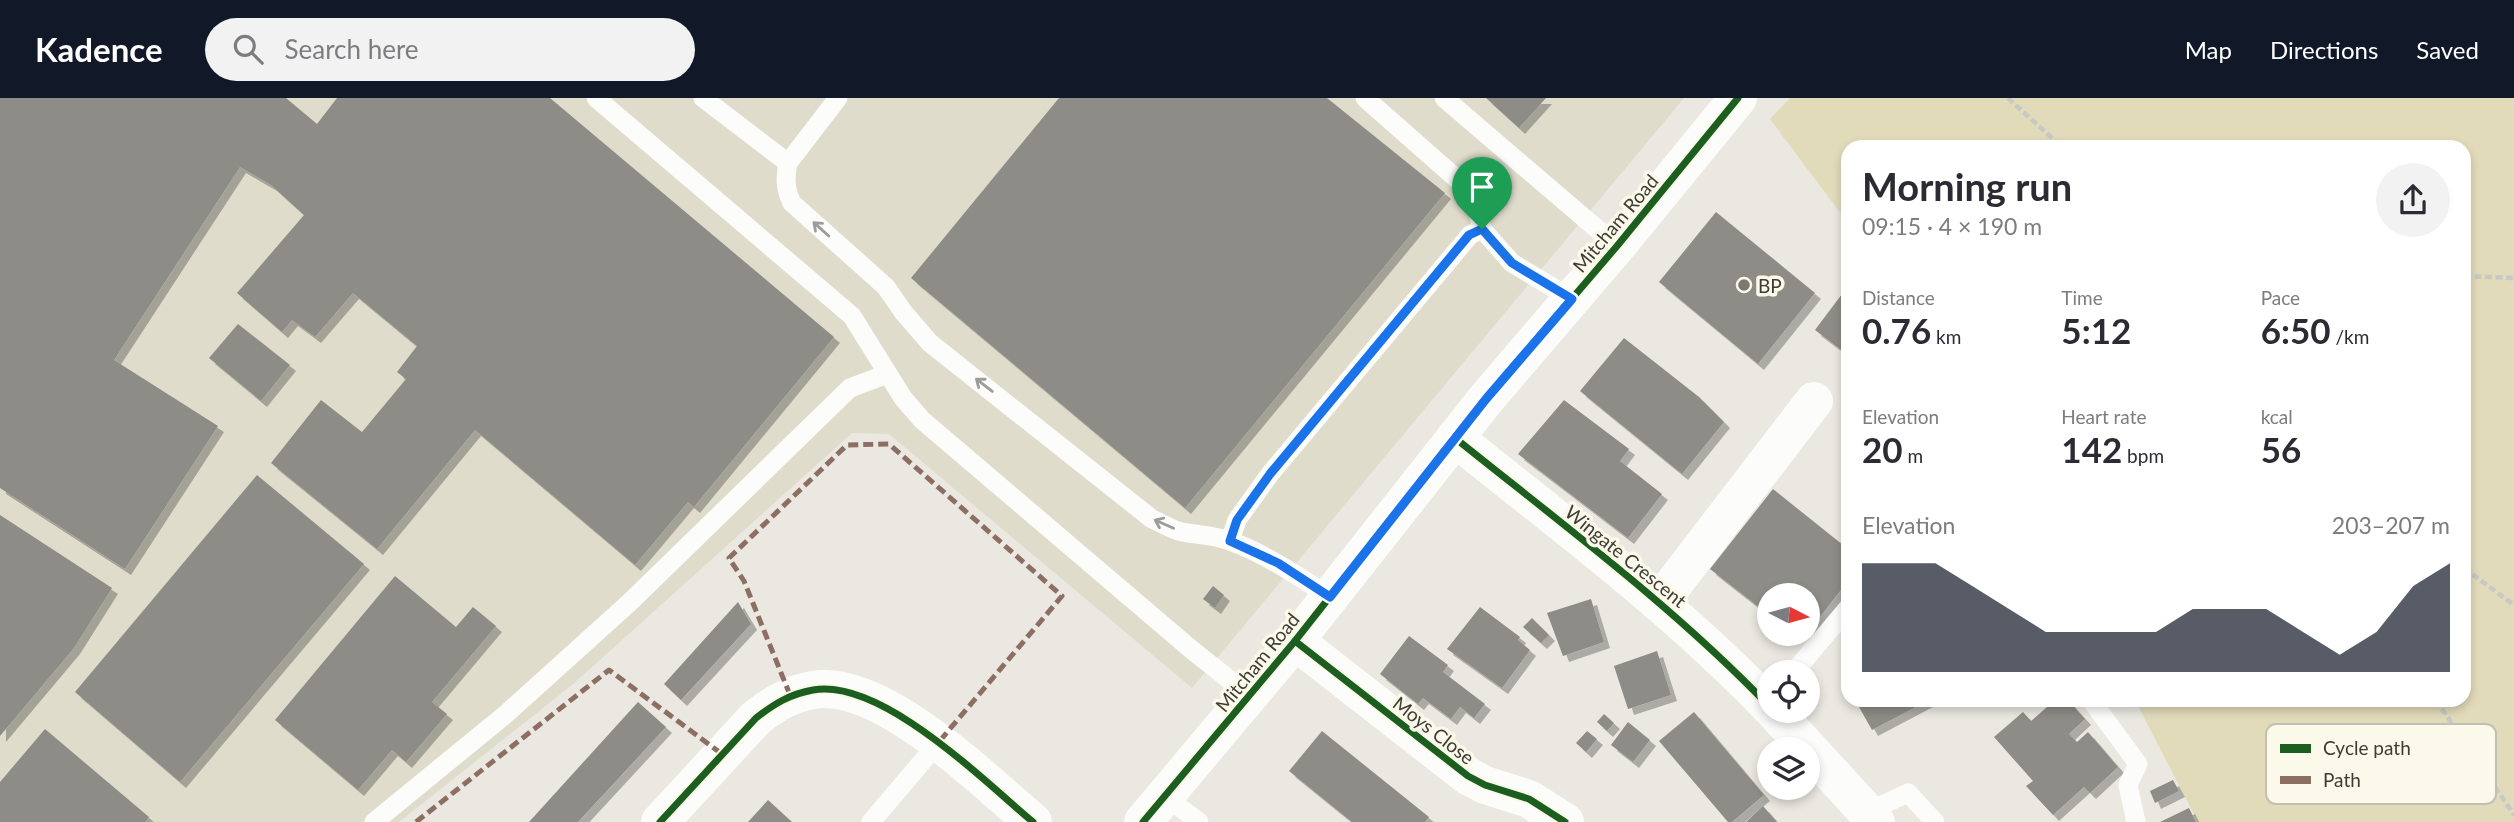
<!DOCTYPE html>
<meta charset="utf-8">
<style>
:root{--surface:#fff;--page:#f2f2f3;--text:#2b2b33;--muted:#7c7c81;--accent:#111827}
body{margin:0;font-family:Lato,sans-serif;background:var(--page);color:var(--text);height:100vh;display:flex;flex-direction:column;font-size:26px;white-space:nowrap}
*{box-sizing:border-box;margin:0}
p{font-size:23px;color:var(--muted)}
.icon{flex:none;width:38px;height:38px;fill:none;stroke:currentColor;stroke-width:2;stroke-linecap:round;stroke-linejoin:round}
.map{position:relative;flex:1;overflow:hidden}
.drawer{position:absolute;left:1841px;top:42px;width:630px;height:567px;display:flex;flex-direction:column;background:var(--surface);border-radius:21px;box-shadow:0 4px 10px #0003}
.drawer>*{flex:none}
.needle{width:46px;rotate:96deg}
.controls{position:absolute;left:1757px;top:485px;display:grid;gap:14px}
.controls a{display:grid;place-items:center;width:63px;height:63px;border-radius:50%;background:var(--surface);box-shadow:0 4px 10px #0003;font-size:35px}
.pin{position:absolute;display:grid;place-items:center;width:60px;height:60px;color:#fff;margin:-72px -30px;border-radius:50% 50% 50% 0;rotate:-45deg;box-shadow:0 0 7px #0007}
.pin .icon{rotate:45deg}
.round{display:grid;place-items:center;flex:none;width:74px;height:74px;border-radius:37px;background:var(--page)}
.headline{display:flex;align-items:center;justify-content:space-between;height:119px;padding:0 21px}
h1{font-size:38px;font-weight:700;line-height:52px}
.stats{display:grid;grid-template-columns:repeat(3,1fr);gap:10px;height:119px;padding:7px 21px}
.stats div{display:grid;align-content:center}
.stats b{font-size:35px;font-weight:700}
.stats small{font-size:19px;font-weight:400}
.stats p{font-size:19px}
.chart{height:196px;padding:14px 21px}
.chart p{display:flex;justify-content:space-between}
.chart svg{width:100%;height:126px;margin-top:7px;fill:var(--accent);opacity:.7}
header{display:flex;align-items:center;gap:42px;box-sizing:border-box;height:98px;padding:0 35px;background:var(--accent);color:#fff}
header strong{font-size:33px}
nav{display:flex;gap:38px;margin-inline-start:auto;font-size:24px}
.search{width:490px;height:63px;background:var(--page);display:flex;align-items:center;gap:18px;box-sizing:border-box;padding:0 24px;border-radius:38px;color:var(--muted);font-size:26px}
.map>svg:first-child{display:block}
.built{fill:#dfdccc}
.green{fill:#e1dbba}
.building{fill:#8e8c86;filter:url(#shadow)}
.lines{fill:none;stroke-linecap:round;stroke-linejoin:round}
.path{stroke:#c8c8c5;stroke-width:4.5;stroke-dasharray:7 3.5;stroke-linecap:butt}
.service{stroke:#fcfcfa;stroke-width:19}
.minor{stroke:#fcfcfa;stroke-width:38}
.primary{stroke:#fcfcfa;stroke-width:38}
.quiet{stroke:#8d6e63;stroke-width:5;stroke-dasharray:10 5;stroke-linecap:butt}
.cycleway-casing{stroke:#fbf9e9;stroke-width:11}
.cycleway{stroke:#1b5e20;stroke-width:7}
.oneway{stroke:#9c9c98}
.route-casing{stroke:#fff;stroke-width:14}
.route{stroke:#1a73e8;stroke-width:9}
.poi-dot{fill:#7a7872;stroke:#fbf9e9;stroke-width:2.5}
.labels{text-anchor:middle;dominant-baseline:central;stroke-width:7;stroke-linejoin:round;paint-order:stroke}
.street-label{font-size:19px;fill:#3d3c36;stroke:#fbf9e9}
.poi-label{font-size:19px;fill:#3d3c36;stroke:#fbf9e9;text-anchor:start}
.key{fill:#fbf9e9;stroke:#c2c0b3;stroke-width:2}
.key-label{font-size:19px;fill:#3d3c36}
</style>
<header>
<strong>Kadence</strong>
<div class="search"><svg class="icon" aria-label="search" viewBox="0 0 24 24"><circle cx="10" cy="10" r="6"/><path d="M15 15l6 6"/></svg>Search here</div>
<nav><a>Map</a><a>Directions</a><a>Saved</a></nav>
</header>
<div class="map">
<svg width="2514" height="724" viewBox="0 0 2514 724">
<defs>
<filter id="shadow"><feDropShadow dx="6" dy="6" stdDeviation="0" flood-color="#0004"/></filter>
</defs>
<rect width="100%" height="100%" fill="#eae8e0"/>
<path class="built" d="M0,0H1684L1192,590L889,336L852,335L572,587L399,724H0Z"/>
<path class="green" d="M1790,0H2514V724H2198L2135,602H2464V49H1848V125L1770,21Z"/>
<g class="building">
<path d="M0,0H286L317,26L337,0H550L834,239L694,409L688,404L635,467L475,332L377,451L271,365L321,302L362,334L406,281L397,274L417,248L353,195L315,239L292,222L282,234L237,195L304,117L271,87L240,69L114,262L218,328L125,471L0,390Z"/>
<path d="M1059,0H1327L1445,95L1185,410L911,180Z"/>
<path d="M1486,0H1546L1519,30Z"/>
<path d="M1716,114L1815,195L1758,266L1659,184Z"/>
<path d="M1845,192L1848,194V257L1815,232Z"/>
<path d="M238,226L290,267L261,303L209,260Z"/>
<path d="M1624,240L1699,299L1724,324L1682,376L1580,293Z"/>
<path d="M1564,302L1629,351L1620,363L1662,396L1628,440L1518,356Z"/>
<path d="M257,377L364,466L180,684L75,594Z"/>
<path d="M1773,391L1848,451V483L1808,534V497H1769V517L1710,471Z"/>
<path d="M0,417L112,490L74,550L0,638Z"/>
<path d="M395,478L456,529L473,509L496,528L432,604L447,616L406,664L392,652L358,692L275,622Z"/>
<path d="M1213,488L1224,497L1215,510L1203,501Z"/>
<path d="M1591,501L1604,544L1563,558L1547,515Z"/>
<path d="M738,504L751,526L681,602L664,586Z"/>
<path d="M1480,509L1520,539L1518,542L1530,552L1502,590L1447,551Z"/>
<path d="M1532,520L1549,537L1541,545L1523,529Z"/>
<path d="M1409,538L1448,567L1443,574L1485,606L1474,620L1460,609L1451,621L1423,600L1418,606L1380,576Z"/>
<path d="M1657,553L1671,597L1628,611L1614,568Z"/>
<path d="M1855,602H1929L1872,632Z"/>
<path d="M2055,602H2068L2085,621L2069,636L2077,644L2088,634L2118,669L2090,695L2084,689L2053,717L2026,688L2033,683L1994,639L2023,614L2031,623Z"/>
<path d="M638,604L666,629L578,724H529Z"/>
<path d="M1694,614L1764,697L1732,724H1728L1659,643Z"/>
<path d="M1604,616L1614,625L1607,633L1597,624Z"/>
<path d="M1628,624L1650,642L1633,664L1611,647Z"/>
<path d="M45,631L149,719L145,724H0V684Z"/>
<path d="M1322,633L1429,719L1425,724H1352L1289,673Z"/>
<path d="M1587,633L1597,641L1586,654L1576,645Z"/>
<path d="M2173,682L2179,693L2155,705L2150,693Z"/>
<path d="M768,702L792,724H748Z"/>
<path d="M1763,708L1777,724H1746Z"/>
<path d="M2189,710L2196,724H2160Z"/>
</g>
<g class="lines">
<g class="path">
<path d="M2008,0L2062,49"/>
<path d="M2464,178L2514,180"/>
<path d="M2464,470L2514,507"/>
<path d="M2436,602L2514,717"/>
</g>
<g class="service">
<path d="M596,0L852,218L903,300L922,322L1192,552L1250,598"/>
<path d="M703,0L788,65"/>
<path d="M838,0L788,65C785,80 785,91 792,105L886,189L904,215L930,245L1152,421C1162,425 1172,432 1182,434C1198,437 1214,437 1230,443C1266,456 1298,478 1330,499"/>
<path d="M1365,0L1474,96L1482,131L1512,165L1572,201"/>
<path d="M1444,0L1617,148"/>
<path d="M1230,443L1237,422L1270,376L1470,137L1482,131"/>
<path d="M1794,574L1848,510"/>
<path d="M2091,602L2138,666L2128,687L2136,724"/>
<path d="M1165,698L1199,724"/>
<path d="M1867,714L1908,695L1935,724"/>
<path d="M374,724L506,616L629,505L850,290L887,276"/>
<path d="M871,724L938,645"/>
</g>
<g class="minor">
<path d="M1455,340C1562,426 1674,509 1769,608"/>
<path d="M1659,505L1814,303"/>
<path d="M1295,543L1468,678L1485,687L1529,701L1565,724"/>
<path d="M1773,612L1876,724"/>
<path d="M660,724L756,620C774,606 790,596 813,592C881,580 983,682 1033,724"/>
</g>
<path class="primary" d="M1143,724L1295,543L1486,301L1617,148L1738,0"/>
<g class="quiet">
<path d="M790,597L744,483L729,460L847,347L889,346L1062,498L938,645"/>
<path d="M416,724L609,572L722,656"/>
</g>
<g class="cycleway-casing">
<g id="cycleway">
<path d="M1455,340C1562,426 1674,509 1769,608"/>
<path d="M1295,543L1468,678L1485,687L1529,701L1565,724"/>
<path d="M660,724L756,620C774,606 790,596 813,592C881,580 983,682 1033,724"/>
<path d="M1143,724L1295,543L1486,301L1617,148L1738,0"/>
</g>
</g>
<use href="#cycleway" class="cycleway"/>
</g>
<defs><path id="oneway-shaft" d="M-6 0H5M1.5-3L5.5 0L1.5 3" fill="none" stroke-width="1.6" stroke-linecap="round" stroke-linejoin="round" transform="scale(1.75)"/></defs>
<g class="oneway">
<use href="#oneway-shaft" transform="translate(821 131) rotate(-138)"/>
<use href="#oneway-shaft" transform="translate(984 287) rotate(-142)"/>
<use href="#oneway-shaft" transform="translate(1164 426) rotate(-156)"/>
</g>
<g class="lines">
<g class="route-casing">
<path id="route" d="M1482,131L1512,165L1572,201L1486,301L1330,499L1278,465L1230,443L1237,422L1270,376L1469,137Z"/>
</g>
<use href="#route" class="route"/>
</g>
<circle class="poi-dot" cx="1744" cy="187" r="7"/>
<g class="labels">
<g class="street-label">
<text transform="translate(1615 125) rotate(-50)">Mitcham Road</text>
<text transform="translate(1626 458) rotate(39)">Wingate Crescent</text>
<text transform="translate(1257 564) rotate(-51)">Mitcham Road</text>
<text transform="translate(1434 632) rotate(38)">Moys Close</text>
</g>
<g class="poi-label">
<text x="1758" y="187">BP</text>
</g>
</g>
<rect x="2266" y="626" width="230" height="80" rx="10" class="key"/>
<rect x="2280" y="646" width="31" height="9" fill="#1b5e20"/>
<rect x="2280" y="678" width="31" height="8" fill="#8d6e63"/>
<g class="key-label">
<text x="2323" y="657">Cycle path</text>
<text x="2323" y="689">Path</text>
</g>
</svg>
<div class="controls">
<a><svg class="needle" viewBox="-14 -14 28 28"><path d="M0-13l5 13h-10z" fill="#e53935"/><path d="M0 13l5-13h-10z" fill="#7c7c81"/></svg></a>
<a><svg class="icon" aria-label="locate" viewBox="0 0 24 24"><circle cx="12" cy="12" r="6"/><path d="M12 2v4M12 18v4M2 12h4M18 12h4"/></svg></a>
<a><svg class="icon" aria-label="layers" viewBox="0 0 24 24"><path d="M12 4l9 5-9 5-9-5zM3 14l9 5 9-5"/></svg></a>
</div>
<div class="pin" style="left:1482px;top:131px;background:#1e9e55"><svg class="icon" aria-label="arrive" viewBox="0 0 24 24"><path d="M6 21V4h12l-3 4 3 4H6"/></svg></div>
<section class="drawer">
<div class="headline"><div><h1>Morning run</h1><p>09:15 · 4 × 190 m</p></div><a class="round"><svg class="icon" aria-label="share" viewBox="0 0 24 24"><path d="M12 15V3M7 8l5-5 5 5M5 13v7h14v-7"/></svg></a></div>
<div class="stats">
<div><p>Distance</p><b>0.76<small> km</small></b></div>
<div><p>Time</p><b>5:12</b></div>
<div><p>Pace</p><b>6:50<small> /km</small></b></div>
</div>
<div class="stats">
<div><p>Elevation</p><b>20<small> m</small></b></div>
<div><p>Heart rate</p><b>142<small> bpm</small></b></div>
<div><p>kcal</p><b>56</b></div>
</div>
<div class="chart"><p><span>Elevation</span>203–207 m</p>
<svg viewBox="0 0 160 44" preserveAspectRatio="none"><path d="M0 44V6L10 6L20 6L30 14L40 22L50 30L60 30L70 30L80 30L90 22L100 22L110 22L120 30L130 38L140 30L150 14L160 6V44z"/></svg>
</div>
</section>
</div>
